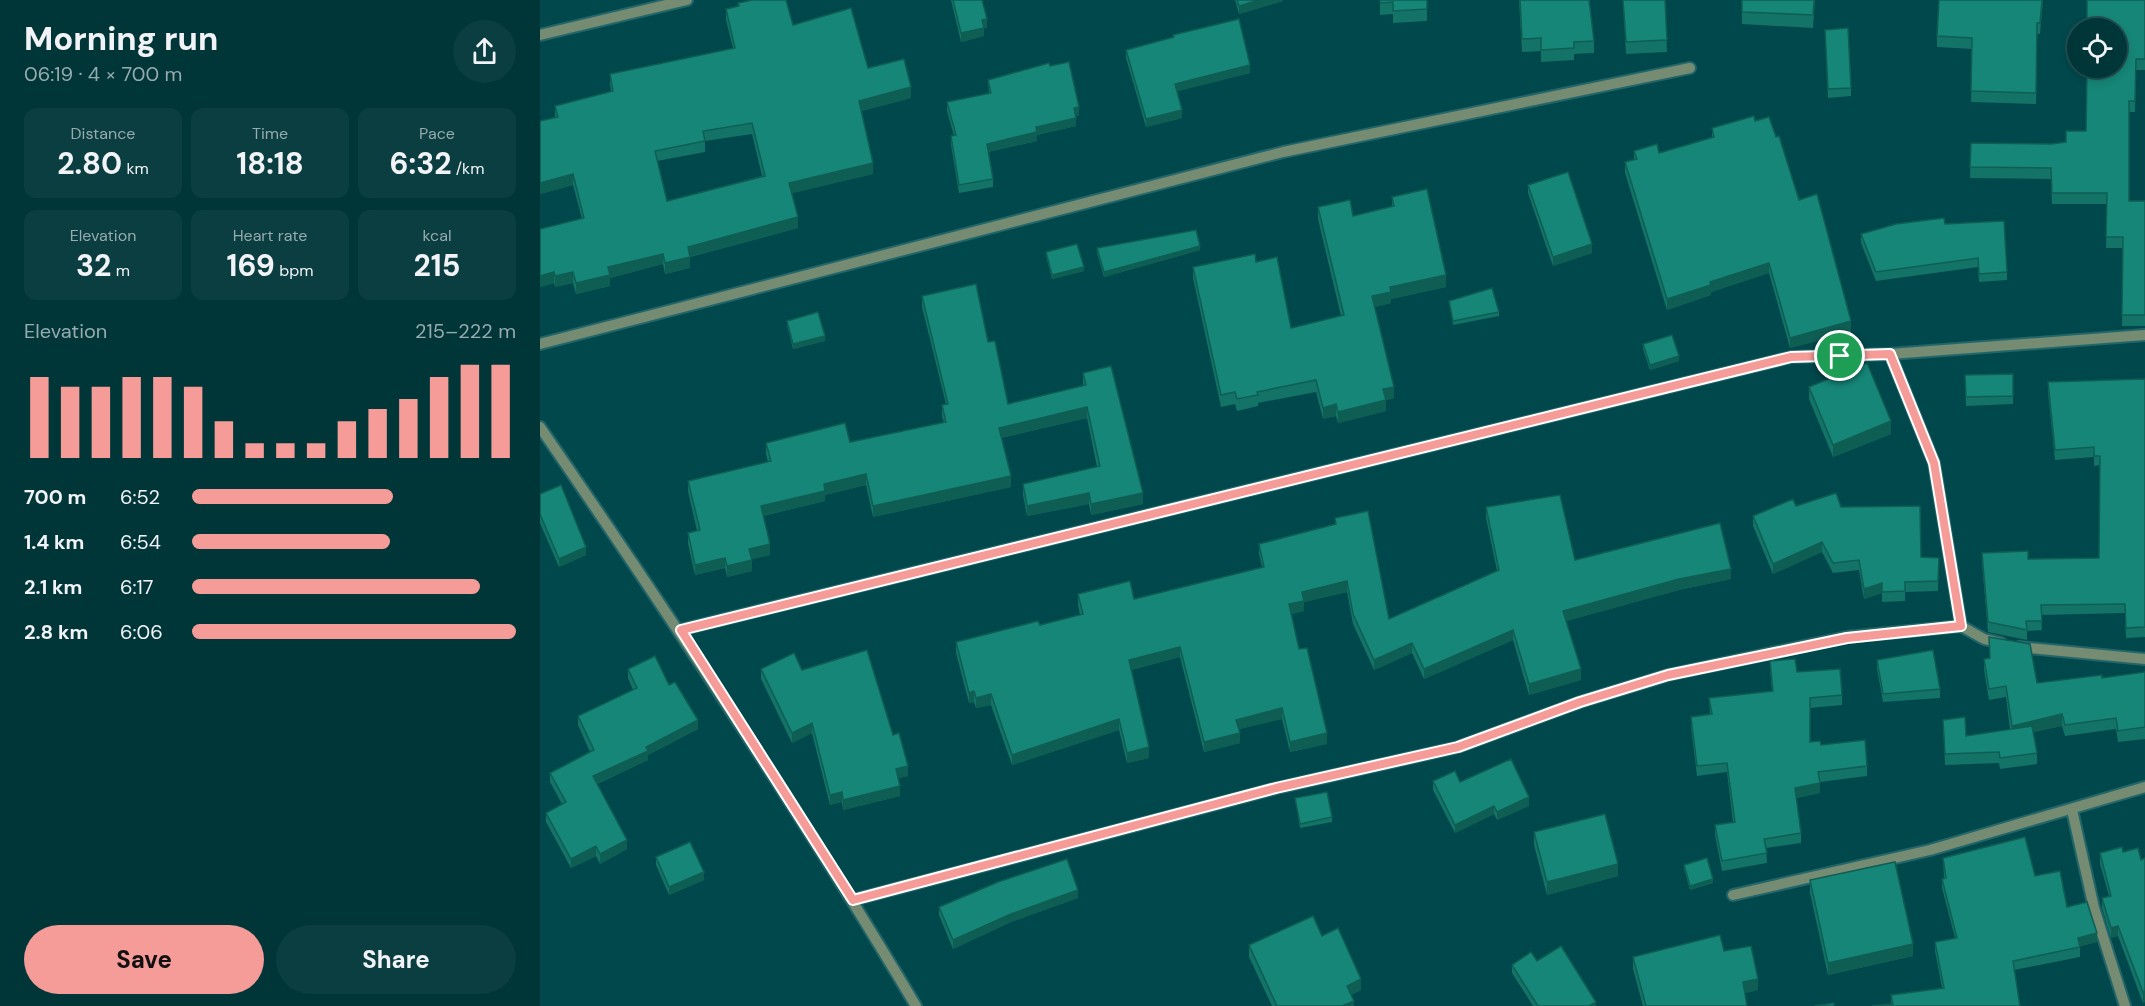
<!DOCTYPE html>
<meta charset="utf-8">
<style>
:root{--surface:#013639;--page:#0b3e41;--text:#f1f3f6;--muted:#96abae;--line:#235053;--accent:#f59b98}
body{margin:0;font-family:"DM Sans",sans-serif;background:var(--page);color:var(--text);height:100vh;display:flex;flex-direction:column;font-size:22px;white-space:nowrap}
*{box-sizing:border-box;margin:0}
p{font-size:20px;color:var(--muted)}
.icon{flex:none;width:33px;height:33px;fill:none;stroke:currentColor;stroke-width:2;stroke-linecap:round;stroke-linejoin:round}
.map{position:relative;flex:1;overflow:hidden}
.sheet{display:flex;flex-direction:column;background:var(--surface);width:540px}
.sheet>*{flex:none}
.controls{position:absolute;left:1527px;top:18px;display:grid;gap:12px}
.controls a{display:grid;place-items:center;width:60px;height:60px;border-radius:50%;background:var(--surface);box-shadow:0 3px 9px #0003,0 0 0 2px var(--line);font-size:30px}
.pin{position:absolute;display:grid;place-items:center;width:51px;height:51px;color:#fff;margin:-26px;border:3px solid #fff;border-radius:50%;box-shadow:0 2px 6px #0007}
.round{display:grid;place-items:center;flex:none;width:63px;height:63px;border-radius:32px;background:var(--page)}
.head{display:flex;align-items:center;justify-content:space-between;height:102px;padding:0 24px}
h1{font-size:33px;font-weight:700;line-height:45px}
.figures{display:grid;grid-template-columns:repeat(3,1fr);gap:9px;height:102px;padding:6px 24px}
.figures div{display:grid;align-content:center;border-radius:12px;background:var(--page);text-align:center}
.figures b{font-size:30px;font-weight:700}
.figures small{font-size:16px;font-weight:400}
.figures p{font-size:16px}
.chart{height:168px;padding:12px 24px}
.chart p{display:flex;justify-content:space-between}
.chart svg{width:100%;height:108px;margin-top:6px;stroke:var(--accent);stroke-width:6}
.button{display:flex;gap:12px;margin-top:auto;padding:12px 24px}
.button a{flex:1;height:69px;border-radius:36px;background:var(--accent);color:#111;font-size:24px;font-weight:700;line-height:69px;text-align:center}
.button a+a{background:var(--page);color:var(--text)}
ul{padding:0 24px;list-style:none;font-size:20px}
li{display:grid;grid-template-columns:96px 72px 1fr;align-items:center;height:45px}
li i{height:15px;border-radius:8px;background:var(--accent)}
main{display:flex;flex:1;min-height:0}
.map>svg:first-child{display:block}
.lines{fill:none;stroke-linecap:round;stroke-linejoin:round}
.minor-casing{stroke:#23666a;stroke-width:14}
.minor{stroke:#758c72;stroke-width:10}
.wall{fill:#137367;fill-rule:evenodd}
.shaded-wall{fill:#0f5e54}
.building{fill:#168678;stroke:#0f5e54;stroke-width:1.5;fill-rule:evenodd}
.route-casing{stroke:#fff;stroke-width:12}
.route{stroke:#f59b98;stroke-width:8}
</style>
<main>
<section class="sheet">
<div class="head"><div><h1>Morning run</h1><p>06:19 · 4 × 700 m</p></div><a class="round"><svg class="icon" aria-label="share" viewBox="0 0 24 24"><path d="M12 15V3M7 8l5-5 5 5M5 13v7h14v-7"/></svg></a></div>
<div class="figures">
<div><p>Distance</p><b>2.80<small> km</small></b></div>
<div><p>Time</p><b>18:18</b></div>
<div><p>Pace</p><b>6:32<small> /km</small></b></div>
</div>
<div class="figures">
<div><p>Elevation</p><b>32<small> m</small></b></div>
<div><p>Heart rate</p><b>169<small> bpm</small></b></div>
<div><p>kcal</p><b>215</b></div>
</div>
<div class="chart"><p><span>Elevation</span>215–222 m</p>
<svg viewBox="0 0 160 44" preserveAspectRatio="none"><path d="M5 44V11M15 44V15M25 44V15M35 44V11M45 44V11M55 44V15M65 44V29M75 44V38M85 44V38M95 44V38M105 44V29M115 44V24M125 44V20M135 44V11M145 44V6M155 44V6"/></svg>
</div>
<ul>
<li><b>700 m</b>6:52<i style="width:62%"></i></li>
<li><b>1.4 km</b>6:54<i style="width:61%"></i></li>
<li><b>2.1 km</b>6:17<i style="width:89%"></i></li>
<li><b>2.8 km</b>6:06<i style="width:100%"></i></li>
</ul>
<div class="button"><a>Save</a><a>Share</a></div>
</section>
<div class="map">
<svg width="1605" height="1006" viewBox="0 0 1605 1006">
<rect width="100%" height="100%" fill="#01484c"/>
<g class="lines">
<g class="minor-casing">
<g id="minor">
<path d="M0,35L147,0"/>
<path d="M0,344L743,152L1150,68"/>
<path d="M1350,354L1394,463L1421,626"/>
<path d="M0,427C131,617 258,808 376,1006"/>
<path d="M140,630L1251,357L1350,354L1605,335"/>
<path d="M1479,647L1605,659"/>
<path d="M1532,810L1554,908L1585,1006"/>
<path d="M1193,895L1390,850L1605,787"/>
<path d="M313,900L737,788L918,747L1040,702L1128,675L1307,637L1421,626L1444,639L1461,643"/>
</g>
</g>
<use href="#minor" class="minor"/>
</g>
<g class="wall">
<path d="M411,0H442L447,28H444V36L421,42Z"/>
<path d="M695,0H743V1L699,14Z"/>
<path d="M840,0H887V21L853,23V14L840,15Z"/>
<path d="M979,0H1049L1054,41V53L1034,54V60L1001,62V51L982,52Z"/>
<path d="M1083,0H1125L1127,52L1086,54Z"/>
<path d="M1275,0L1273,28L1202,24V12Z"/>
<path d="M1503,0L1500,34H1497L1496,104L1431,102L1432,49L1397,47V36Z"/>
<path d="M1605,0V70H1596L1595,112H1589V201H1605V326H1582L1583,248H1566L1567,204H1512L1511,179L1430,178L1431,143L1511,144L1526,142L1546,131Z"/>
<path d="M186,9L253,25L328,68L371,98L321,111L333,174L252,193L258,228L150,257V268L125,274L123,264L70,278V286L36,294L33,283L15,287L14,283L0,287L42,219L33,185L0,194V121L15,117V106L71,92L70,84V74L193,48L186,20ZM212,134L222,176L127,201L117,161L165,152V141Z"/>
<path d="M1285,30L1311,88V96L1288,98Z"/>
<path d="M586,50L710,73L637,91L642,118L606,127L586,58Z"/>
<path d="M510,66L539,115L535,116L536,126L497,135V141L448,152L453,179V187L419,193L411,145V136H414L407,111V102L449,93L448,80Z"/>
<path d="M1215,121L1236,137L1311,332L1250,348L1229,273L1171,292V295L1127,310L1085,173V162L1094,160V151L1119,153L1172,137V128Z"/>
<path d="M988,185L1052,253L1013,266L988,193Z"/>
<path d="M852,197L906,287L851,299V303L834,307L854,398L846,400V411L798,423L796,416L783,419L776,392L718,403V406L697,411L695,404L681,407L653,278V267L716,262L751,328L801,316L778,219V207L813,216L852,206Z"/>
<path d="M1405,224L1467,272V280L1439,282L1438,267L1336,281L1321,243V234Z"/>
<path d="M557,248L660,250L564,277L557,253Z"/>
<path d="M506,252L544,271L512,279L506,256Z"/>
<path d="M382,296L448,342L468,404L543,386V373L603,504L551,515L549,504L487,516L483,495V484L557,467L547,418L461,438L471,487L333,517L326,485L285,495V501L223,516L230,555L212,559V571L187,577L185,568L155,575L148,544V533L157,531L148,491V481L228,462L226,454V443L310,442L404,423L402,416V405L406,404L382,307Z"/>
<path d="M909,301L959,312V316L913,325Z"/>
<path d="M247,321L285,341L253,349L247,325Z"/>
<path d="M1103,344L1139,361L1110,370L1103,349Z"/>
<path d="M1473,374V404L1426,406L1425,375Z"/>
<path d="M1605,379V637L1586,638L1585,613L1501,615L1502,630L1487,631V640L1448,632L1442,563V553L1488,559L1559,558L1560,465L1554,466V457L1515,460L1508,392V382Z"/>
<path d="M1269,387L1351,434L1293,457L1269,399Z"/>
<path d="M0,494L46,555L19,567L0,523Z"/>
<path d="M1256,506L1301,507L1381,557L1399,558L1398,591L1365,592V601L1342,602V593L1324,599L1319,570L1293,573L1282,552L1233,574L1213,526V516Z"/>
<path d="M946,507L1035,560L1191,579L1139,590L1026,621L1041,680L989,695L973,640L884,679L872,653L834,670L813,624L807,592L764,602V611L751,614L759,649L787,744L750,752L742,719L699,729L700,743L664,752L640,657L591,670L609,758L587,763L579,730L472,765L451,705L436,708L434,702L429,703L416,653V642L500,625L540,615L538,605V594L594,599L722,567L719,554V544L795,524V518L849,619L957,571L946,518Z"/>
<path d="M1444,659L1497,683L1562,678L1605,672V739L1578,742L1576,729L1525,736L1522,726L1493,732L1497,753V764L1460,769L1459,763L1405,765L1403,720L1426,736L1470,730L1466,697L1449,700L1444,670Z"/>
<path d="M1337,660L1400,689V698L1343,702L1337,669Z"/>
<path d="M1230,661L1257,672L1302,695V705L1270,708V742L1281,745L1327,766V776L1280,782V793L1256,798L1261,833V843L1226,848L1227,863L1182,871L1175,835V825L1193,822L1187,772L1157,776L1151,727V717L1170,714L1169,698L1232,691L1230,671Z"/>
<path d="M88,669L129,685L158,729L108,755V760L57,784L87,849L60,864L56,856L31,868L6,822V813L22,804L10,782V773L50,752L38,725V716L93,690L88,678Z"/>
<path d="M221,669L262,670L368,776L358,778L360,796L303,810L302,802L290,805L272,733L252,743L221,679Z"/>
<path d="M893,781L920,782L989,806L957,820L954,814L915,833L893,790Z"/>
<path d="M755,798L792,817V822L760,828Z"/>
<path d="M994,832L1078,876L1007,895L994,845Z"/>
<path d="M1583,852L1601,860L1605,858V1002L1603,1003L1578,936L1571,938L1562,908V898L1569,896L1560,864V853Z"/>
<path d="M116,857L164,880L129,895L116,865Z"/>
<path d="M1403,858L1495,876L1527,907L1557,942L1540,946V957L1474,970L1351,1004V995L1402,988L1395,951V942L1415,938L1402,888V879H1404Z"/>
<path d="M1144,865L1173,883L1150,890L1144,869Z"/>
<path d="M1270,880L1373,956L1288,975L1270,893Z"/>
<path d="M538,898L471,922L413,949L399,915V907Z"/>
<path d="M782,936L821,990L811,995L814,1006H732L709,957V945Z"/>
<path d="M1184,951L1218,990L1205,993L1207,1006H1103L1093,969V957Z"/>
<path d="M997,961L1056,1006H993L972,973V965Z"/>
</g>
<g class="shaded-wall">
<path d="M719,0H743V1L699,14V6Z"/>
<path d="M1502,0H1503L1500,34V23Z"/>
<path d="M447,19V28H444V36L421,42V33L442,20Z"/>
<path d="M710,65V73L635,92V84Z"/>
<path d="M371,87V98L319,112V101Z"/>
<path d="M539,107V115L534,117V108Z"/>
<path d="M642,110V118L606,127V119Z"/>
<path d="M536,118V126L497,135V141L447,152V144L496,127Z"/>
<path d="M333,163V174L249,194V183Z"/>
<path d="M33,174V185L0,194V183Z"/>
<path d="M258,217V228L148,257V247Z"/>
<path d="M1052,244V253L1013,266V257Z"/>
<path d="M660,246V250L564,277V272Z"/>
<path d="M123,254V264L70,278V286L36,294V283L68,267Z"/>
<path d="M150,257V268L125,274V263Z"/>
<path d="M1229,263V273L1171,292V295L1127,310V299L1170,282Z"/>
<path d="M544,267V271L512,279V275Z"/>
<path d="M14,272V283L0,287V276Z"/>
<path d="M33,272V283L15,287V276Z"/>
<path d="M906,275V287L851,299V303L832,308V296L850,287Z"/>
<path d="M1311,321V332L1250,348V338Z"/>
<path d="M285,336V341L253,349V344Z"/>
<path d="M1139,356V361L1110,370V365Z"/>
<path d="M854,387V398L846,400V411L798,423V412L843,389Z"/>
<path d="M796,404V416L783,419V408Z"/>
<path d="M547,407V418L459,438V428Z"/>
<path d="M1351,421V434L1293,457V445Z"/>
<path d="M326,474V485L285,495V501L221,516V506L284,484Z"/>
<path d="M471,476V487L333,517V506Z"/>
<path d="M549,493V504L487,516V506Z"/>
<path d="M603,493V504L551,515V504Z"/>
<path d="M1282,542V552L1233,574V564Z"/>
<path d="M230,544V555L209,560V549Z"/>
<path d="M46,547V555L19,567V559Z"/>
<path d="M185,558V568L155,575V565Z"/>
<path d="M212,560V571L187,577V566Z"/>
<path d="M1191,569V579L1139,590L1023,622V611L1139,579Z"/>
<path d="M807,581V592L764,602V611L749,615V604L762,592Z"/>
<path d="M1342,583V593L1324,599V589Z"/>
<path d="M973,630V640L884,679V669Z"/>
<path d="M872,643V653L834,670V660Z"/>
<path d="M640,647V657L589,670V660Z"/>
<path d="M1041,669V680L989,695V684Z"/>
<path d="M434,691V702L429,703V693Z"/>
<path d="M451,694V705L436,708V698Z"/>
<path d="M742,708V719L696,730V720Z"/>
<path d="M1522,714V726L1472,737V726Z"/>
<path d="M579,719V730L472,765V755Z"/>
<path d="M158,720V729L108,755V760L53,785V776L106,747Z"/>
<path d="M272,723V733L252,743V733Z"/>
<path d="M700,733V743L664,752V742Z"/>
<path d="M787,733V744L750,752V742Z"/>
<path d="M609,747V758L587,763V753Z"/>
<path d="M368,766V776L356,779V769Z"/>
<path d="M1280,783V793L1255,798V788Z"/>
<path d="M360,786V796L303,810V800Z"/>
<path d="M302,792V802L290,805V795Z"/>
<path d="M989,797V806L957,820V812Z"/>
<path d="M954,806V814L915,833V825Z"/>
<path d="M87,840V849L60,864V854Z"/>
<path d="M56,846V856L31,868V859Z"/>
<path d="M1078,864V876L1007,895V882Z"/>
<path d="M164,872V880L129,895V887Z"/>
<path d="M1173,879V883L1150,890V886Z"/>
<path d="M538,890V898L471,922L413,949V940L471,914Z"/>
<path d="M1578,926V936L1571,938V928Z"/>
<path d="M1557,933V942L1538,947V938Z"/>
<path d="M1373,944V956L1288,975V963Z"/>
<path d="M821,979V990L807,997V986Z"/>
<path d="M1218,979V990L1203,994V982Z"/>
<path d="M1605,991V1002L1603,1003V992Z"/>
<path d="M814,1001V1006H802Z"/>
<path d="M1056,1002V1006H1049Z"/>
</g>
<g class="building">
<path d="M213,0H246L253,25L311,8L328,68L364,59L371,87L319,101L333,163L249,183L258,217L148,247L150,257L125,263L123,254L68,267L70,275L36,283L33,272L15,276L14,272L0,276V229L44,218L33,174L0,183V121L18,117L15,106L73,91L70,74L195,48L186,9L199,6L198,3ZM212,123L225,176L127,201L115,151L165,141L163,131Z"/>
<path d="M413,0H442L447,19L442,20L444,28L421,33Z"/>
<path d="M697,0H719L699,6Z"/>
<path d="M840,0H887V9L853,11V2L840,3Z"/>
<path d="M980,0H1049L1054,41L1034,42V48L1001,50V38L982,39Z"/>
<path d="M1083,0H1125L1127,40L1086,42Z"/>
<path d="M1202,0H1274L1273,15L1202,12Z"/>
<path d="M1399,0H1502L1500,23H1497L1496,93L1431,91L1432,38L1397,36Z"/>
<path d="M1547,0H1605V59H1596L1595,101H1589V201H1605V315H1582L1583,237H1566L1567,193H1512L1511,168L1430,167L1431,143L1511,144L1526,142V131H1546L1547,68H1576V28H1547Z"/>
<path d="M699,19L710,65L635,84L642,110L606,119L586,50L634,37L633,35Z"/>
<path d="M1308,28L1311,88L1288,89L1285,30Z"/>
<path d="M529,62L539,107L534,108L536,118L496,127L497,132L447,144L453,179L419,185L411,136L416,135L407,102L451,93L448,80L509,63L510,66Z"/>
<path d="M1214,116L1215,121L1229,117L1236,137L1239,136L1259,200L1277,194L1311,321L1250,338L1229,263L1170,282L1171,285L1127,299L1085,162L1097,159L1094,151L1117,144L1119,153L1174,137L1172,128Z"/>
<path d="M1028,172L1052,244L1013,257L988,185Z"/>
<path d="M887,189L906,275L850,287L851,292L832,296L854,387L843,389L846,400L798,412L796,404L783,408L776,380L717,392L718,395L697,399L695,392L681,395L653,267L715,254L716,262L737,257L751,328L804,315L778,207L810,200L813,216L854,206L852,197Z"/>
<path d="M1404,218L1405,224L1464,221L1467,272L1439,274L1438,258L1336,272L1321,234L1356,224Z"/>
<path d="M656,230L660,246L564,272L557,248Z"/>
<path d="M537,244L544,267L512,275L506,252Z"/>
<path d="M436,284L448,342L455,341L468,404L546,385L543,373L571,366L603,493L551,504L549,493L487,506L483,484L560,466L547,407L459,428L471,476L333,506L326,474L284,484L285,491L221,506L230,544L209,549L212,560L187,566L185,558L155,565L148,533L160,530L148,481L231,461L226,443L305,423L310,442L406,422L402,405L408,404L382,296Z"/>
<path d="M952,288L959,312L913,321L909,301Z"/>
<path d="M278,312L285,336L253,344L247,321Z"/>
<path d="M1132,335L1139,356L1110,365L1103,344Z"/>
<path d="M1327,363L1351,421L1293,445L1269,387Z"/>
<path d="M1473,374V396L1426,397L1425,375Z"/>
<path d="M1605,379V627L1586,628L1585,604L1501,605L1502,621H1486L1487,630L1448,622L1442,553L1488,551V559L1559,558L1560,456H1554V447L1515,450L1508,382Z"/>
<path d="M21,485L46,547L19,559L0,514V494Z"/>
<path d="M1296,493L1301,507L1380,506L1381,557L1399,558L1398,581L1365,582V591L1342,592V583L1324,589L1319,560L1293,563L1282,542L1233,564L1213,516L1253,499L1256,506Z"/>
<path d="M1020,495L1035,560L1180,523L1191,569L1139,579L1023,611L1041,669L989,684L973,630L884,669L872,643L834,660L813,614L807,581L762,592L764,601L749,604L759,649L767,648L787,733L750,742L742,708L696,720L700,733L664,742L640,647L589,660L609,747L587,753L579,719L472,755L451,694L436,698L434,691L429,693L416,642L498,621L500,625L543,614L538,594L590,581L594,599L724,567L719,544L796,524L795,518L828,511L849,619L959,570L946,507Z"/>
<path d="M1449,637L1490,644L1497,683L1562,675V678L1605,672V727L1578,731L1576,718L1525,725L1522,714L1472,726L1466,686L1449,689L1444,659L1450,658Z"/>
<path d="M327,650L353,735L359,733L368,766L356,769L360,786L303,800L302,792L290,795L272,723L252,733L221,669L254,653L262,670Z"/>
<path d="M1393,650L1400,689L1343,694L1337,660Z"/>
<path d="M115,656L129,685L135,682L158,720L106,747L108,751L53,776L87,840L60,854L56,846L31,859L6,813L26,802L10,773L54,750L38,716L97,688L88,669Z"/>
<path d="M1255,659L1257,672L1300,669L1302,695L1270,698V742L1280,741L1281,745L1325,740L1327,766L1278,772L1280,783L1255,788L1261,833L1224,839L1227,853L1182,861L1175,825L1195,822L1187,763L1157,766L1151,717L1172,714L1169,698L1233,691L1230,661Z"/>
<path d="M1425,717L1426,736L1492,726L1497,753L1460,758L1459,752L1405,754L1403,720Z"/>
<path d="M971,759L989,797L957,812L954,806L915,825L893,781L915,771L920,782Z"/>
<path d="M787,792L792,817L760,824L755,798Z"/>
<path d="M1065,814L1078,864L1007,882L994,832Z"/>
<path d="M1485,837L1495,876L1520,871L1527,907L1547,902L1557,933L1538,938L1540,947L1473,961L1480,1006H1332L1353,1004L1351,995L1404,988L1395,942L1417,938L1402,879L1406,878L1403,858Z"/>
<path d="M150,842L164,872L129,887L116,857Z"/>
<path d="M1582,847L1583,852L1598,848L1601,860L1605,858V991L1603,992L1578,926L1571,928L1562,898L1571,896L1560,853Z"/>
<path d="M1167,858L1173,879L1150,886L1144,865Z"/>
<path d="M527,859L538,890L471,914L413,940L399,907L458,882Z"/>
<path d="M1355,862L1373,944L1288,963L1270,880Z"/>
<path d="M773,916L782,936L798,928L821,979L807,986L814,1001L802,1006H737L709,945Z"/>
<path d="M1180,935L1184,951L1211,946L1218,979L1203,982L1207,1006H1106L1093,957Z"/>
<path d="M1021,946L1056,1002L1049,1006H998L972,965L991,952L997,961Z"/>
<path d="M1294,1003V1006H1274Z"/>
</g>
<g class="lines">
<g class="route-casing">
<path id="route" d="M1350,354L1394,463L1421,626L1307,638L1128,675L1040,702L918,747L736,788L313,900L141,630L1251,357Z"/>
</g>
<use href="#route" class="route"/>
</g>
</svg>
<div class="controls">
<a><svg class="icon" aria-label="locate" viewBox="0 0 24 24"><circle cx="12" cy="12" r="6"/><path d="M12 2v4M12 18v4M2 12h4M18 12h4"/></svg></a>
</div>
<div class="pin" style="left:1300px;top:356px;background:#1e9e55"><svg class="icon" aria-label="arrive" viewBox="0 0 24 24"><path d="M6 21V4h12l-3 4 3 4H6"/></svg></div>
</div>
</main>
